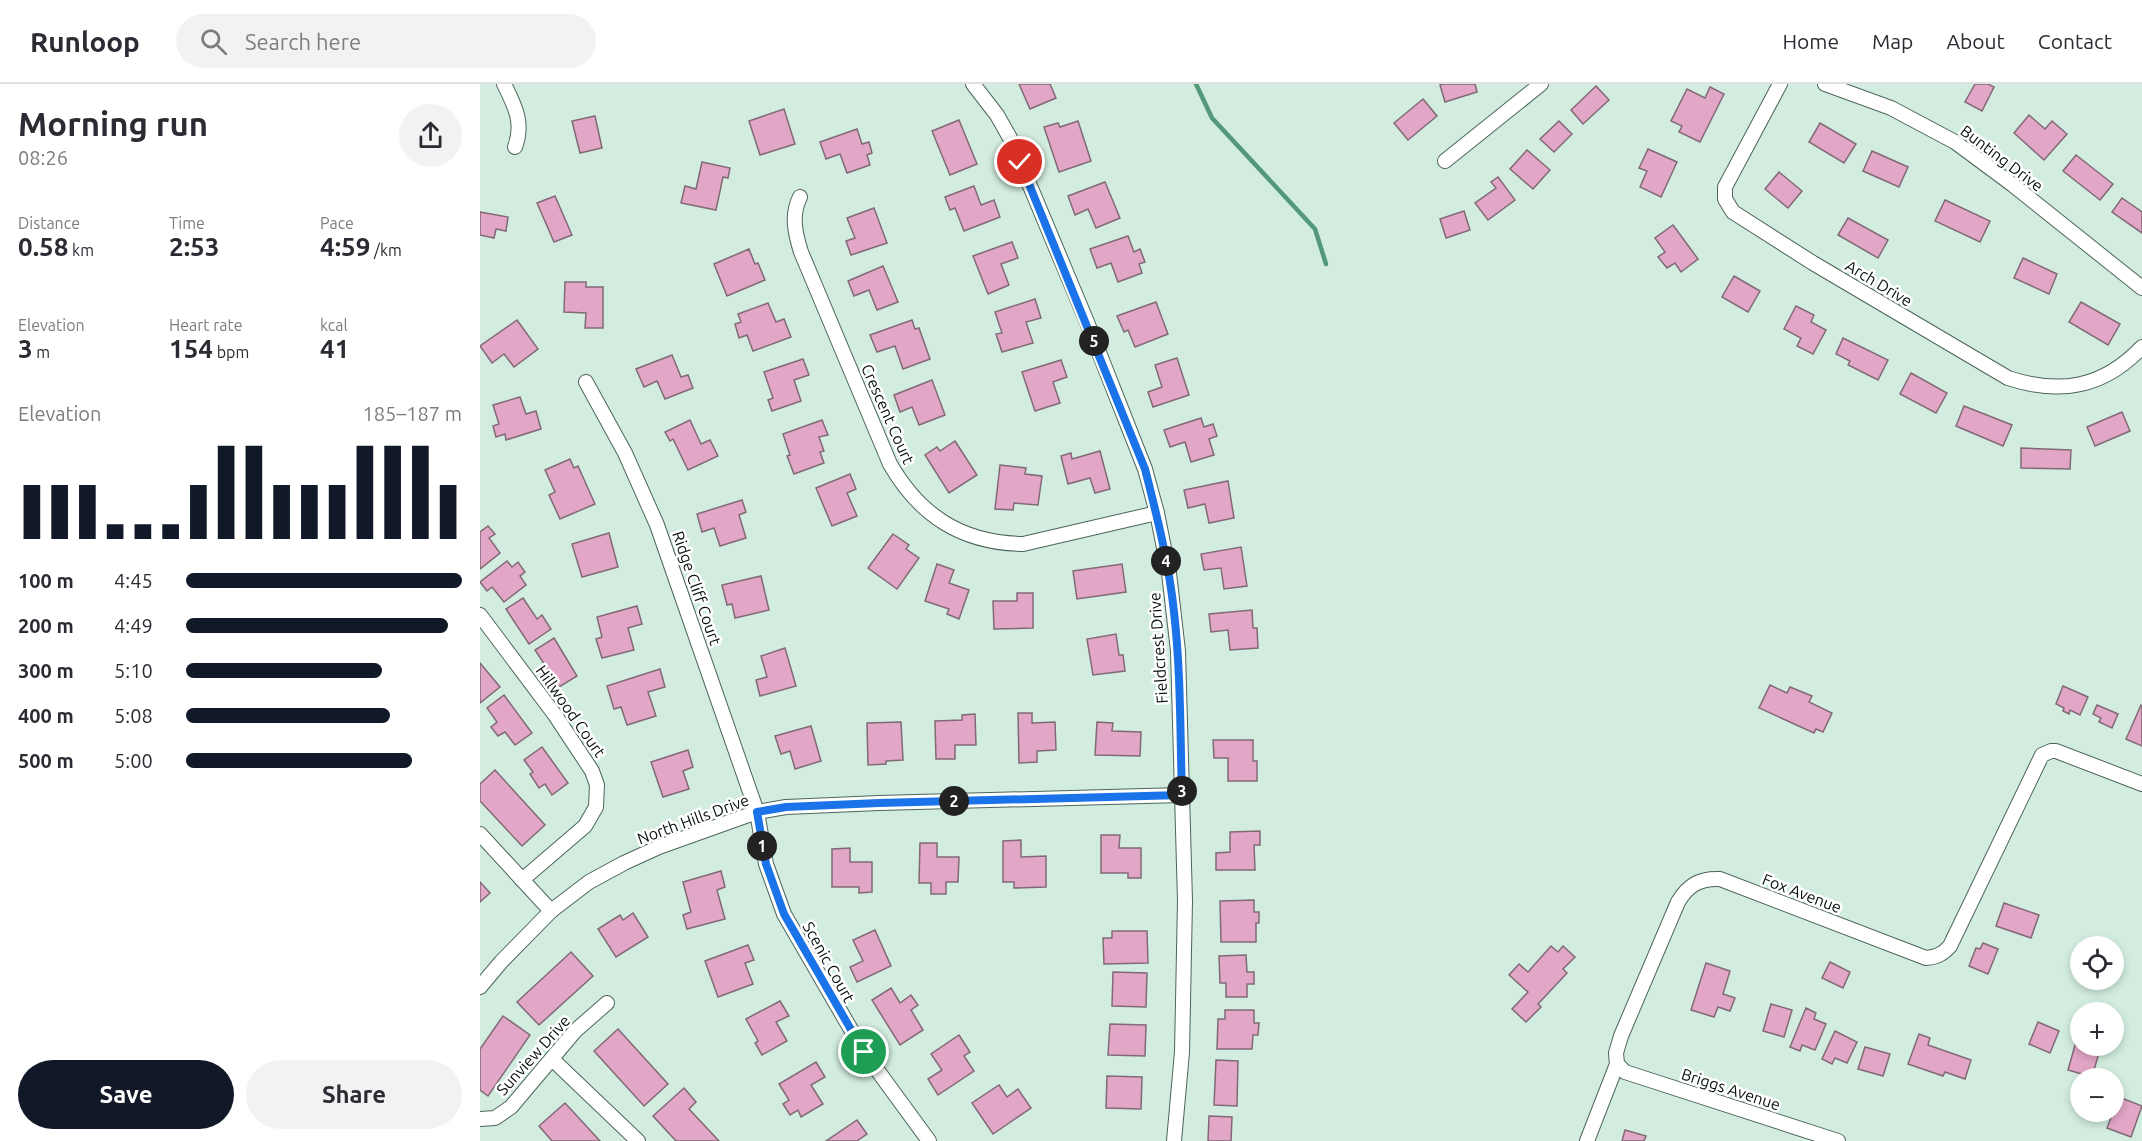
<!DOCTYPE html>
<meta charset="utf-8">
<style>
:root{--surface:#fff;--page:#f2f2f3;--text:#2b2b33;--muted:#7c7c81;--line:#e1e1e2;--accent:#111827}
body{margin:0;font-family:Ubuntu,sans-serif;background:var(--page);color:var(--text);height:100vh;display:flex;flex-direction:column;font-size:22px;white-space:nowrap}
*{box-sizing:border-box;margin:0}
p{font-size:20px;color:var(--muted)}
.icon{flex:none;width:33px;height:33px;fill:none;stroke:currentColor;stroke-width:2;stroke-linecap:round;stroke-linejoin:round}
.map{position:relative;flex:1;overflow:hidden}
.sheet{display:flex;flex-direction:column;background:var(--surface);width:480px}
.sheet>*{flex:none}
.fabs{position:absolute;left:1590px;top:852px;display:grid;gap:12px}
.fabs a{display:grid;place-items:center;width:54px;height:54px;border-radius:50%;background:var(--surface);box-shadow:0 3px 9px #0003;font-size:30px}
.pin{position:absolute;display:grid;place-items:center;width:51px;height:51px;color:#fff;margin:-26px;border:3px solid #fff;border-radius:50%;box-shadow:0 2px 6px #0007}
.km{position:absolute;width:30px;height:30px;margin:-15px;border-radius:50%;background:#222;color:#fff;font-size:16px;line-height:30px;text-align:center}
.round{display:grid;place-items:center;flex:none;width:63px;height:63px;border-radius:32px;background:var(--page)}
.summary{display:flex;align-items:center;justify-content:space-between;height:102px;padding:0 18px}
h1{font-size:33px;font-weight:700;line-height:45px}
.figures{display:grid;grid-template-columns:repeat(3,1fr);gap:9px;height:102px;padding:6px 18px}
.figures div{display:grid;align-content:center}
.figures b{font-size:26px;font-weight:700}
.figures small{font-size:16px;font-weight:400}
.figures p{font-size:16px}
.chart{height:168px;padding:12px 18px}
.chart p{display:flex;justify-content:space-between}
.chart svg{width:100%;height:108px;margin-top:6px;stroke:var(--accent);stroke-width:6}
.cta{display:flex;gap:12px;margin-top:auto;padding:12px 18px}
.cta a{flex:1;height:69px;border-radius:36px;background:var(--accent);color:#fff;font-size:24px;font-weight:700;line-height:69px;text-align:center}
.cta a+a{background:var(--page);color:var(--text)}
ul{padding:0 18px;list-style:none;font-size:20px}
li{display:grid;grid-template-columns:96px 72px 1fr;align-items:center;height:45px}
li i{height:15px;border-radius:8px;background:var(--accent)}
header{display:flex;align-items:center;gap:36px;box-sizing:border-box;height:84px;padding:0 30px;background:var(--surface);border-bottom:2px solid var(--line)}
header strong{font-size:28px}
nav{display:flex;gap:33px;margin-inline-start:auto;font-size:21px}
.search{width:420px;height:54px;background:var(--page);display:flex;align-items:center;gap:15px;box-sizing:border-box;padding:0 21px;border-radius:33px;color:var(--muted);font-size:22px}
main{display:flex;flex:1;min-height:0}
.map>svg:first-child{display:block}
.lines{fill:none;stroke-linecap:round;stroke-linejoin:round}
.stream{stroke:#54987b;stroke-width:4.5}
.building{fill:#e2a6c6;stroke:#816a76;stroke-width:1.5}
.minor-casing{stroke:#4d6559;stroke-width:16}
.minor{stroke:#fff;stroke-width:14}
.route-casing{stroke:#fff;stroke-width:12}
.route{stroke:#1a73e8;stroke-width:8}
.labels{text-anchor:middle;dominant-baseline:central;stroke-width:5;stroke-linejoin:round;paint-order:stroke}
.street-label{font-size:16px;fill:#08110d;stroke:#fff}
</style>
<header>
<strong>Runloop</strong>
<div class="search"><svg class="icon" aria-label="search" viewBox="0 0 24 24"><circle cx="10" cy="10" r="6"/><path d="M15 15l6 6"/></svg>Search here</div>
<nav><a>Home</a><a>Map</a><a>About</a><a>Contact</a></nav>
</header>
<main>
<section class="sheet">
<div class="summary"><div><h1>Morning run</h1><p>08:26</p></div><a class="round"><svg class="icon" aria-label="share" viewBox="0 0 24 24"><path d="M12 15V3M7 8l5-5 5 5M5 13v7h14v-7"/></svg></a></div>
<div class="figures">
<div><p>Distance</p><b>0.58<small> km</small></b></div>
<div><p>Time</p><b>2:53</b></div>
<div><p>Pace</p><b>4:59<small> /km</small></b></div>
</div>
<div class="figures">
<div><p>Elevation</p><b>3<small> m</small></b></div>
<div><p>Heart rate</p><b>154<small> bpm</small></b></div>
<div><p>kcal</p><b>41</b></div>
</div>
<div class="chart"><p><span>Elevation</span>185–187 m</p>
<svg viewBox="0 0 160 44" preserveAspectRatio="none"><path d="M5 44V22M15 44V22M25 44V22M35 44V38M45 44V38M55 44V38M65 44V22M75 44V6M85 44V6M95 44V22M105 44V22M115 44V22M125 44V6M135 44V6M145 44V6M155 44V22"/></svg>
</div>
<ul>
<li><b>100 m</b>4:45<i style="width:100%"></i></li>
<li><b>200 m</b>4:49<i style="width:95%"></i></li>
<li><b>300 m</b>5:10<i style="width:71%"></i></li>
<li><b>400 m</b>5:08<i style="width:74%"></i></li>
<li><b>500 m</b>5:00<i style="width:82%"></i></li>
</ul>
<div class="cta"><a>Save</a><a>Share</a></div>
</section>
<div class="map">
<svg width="1662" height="1057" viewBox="0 0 1662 1057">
<rect width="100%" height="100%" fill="#d2eddf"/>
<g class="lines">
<path class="stream" d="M716,0L732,34L835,145L846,180"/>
</g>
<g class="building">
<path d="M539,0H570L576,14L550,25Z"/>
<path d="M963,0H995L997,8L965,18L960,1Z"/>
<path d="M1495,0H1508L1514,3L1502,27L1485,18Z"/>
<path d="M1116,2L1129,16L1103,40L1091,26Z"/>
<path d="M1230,3L1244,10L1220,58L1199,48L1202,42L1191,37L1207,5L1225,14Z"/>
<path d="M943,15L957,32L928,56L914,39Z"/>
<path d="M304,25L315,60L280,71L269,37Z"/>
<path d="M1549,31L1565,45L1572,37L1587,50L1564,76L1534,49Z"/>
<path d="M115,32L122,64L100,69L92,37Z"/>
<path d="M479,36L497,80L470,91L452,47Z"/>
<path d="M598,37L611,77L579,88L564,43L578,39L580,43Z"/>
<path d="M1079,37L1092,50L1074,68L1060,55Z"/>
<path d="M1340,39L1376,60L1364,79L1329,58Z"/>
<path d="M377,45L382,60L389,58L392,69L387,71L390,81L367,89L360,70L346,75L340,58Z"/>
<path d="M1168,65L1197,78L1181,113L1160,103L1167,87L1159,84Z"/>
<path d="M1047,66L1070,86L1053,105L1030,85Z"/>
<path d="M1392,67L1428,83L1419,103L1383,87Z"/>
<path d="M1596,71L1633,100L1620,116L1583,87Z"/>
<path d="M222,78L250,84L248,94L243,93L236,126L201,119L205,102L216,105Z"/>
<path d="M1299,88L1322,107L1308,124L1285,105Z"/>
<path d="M1018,93L1035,116L1008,136L995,119L1016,104L1011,98Z"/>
<path d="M625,98L640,134L616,144L608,125L595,131L588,112Z"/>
<path d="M494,102L501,121L514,116L520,133L484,147L475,124L470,126L465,113Z"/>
<path d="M75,112L92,151L74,158L57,119Z"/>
<path d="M1642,114L1662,128V149L1632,128Z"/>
<path d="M1465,116L1510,137L1500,158L1455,137Z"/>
<path d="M394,124L407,159L371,171L366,157L375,154L367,134Z"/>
<path d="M984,127L990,146L966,154L960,135Z"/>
<path d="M0,128L28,133L26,147L16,145L14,154L0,151Z"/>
<path d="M1368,134L1408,156L1398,174L1358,151Z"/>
<path d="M1193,141L1218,175L1201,188L1195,179L1187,184L1178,173L1185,168L1175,154Z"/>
<path d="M648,152L654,168L660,165L665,178L659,180L662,189L638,198L631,179L617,184L610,165Z"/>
<path d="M532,158L538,174L521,180L529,201L508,210L493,172Z"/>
<path d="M269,165L275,180L278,179L285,196L247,212L234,180Z"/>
<path d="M1543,174L1577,190L1569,210L1534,194Z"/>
<path d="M403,182L418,218L397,226L389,206L374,212L368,197Z"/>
<path d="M1254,192L1280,207L1268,228L1242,213Z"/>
<path d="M85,198H106V203H123V244H105L106,229L84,228Z"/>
<path d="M555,215L561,234L546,238L553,259L522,268L516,250L522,249L515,228Z"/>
<path d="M676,218L688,250L655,263L648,246L644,248L637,232Z"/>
<path d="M1601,218L1640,240L1628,261L1589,238Z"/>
<path d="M288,219L296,238L304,235L311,253L273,267L267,251L259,254L255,240L261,238L258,230Z"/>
<path d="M1316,222L1334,231L1331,238L1346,246L1333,270L1317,262L1321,254L1304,245Z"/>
<path d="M37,236L58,265L34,283L24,270L12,279L0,262Z"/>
<path d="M432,236L435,245L439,244L450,275L423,285L415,262L397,268L390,251Z"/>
<path d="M1363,254L1408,276L1398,296L1368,281L1370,277L1356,270Z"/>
<path d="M192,271L201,293L208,291L213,304L185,315L177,297L164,303L156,285Z"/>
<path d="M697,274L709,311L673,323L668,308L682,303L675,281Z"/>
<path d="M323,275L329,291L314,296L321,317L292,327L288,316L293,314L284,288Z"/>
<path d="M581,276L587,293L573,298L580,319L555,327L542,288Z"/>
<path d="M1431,289L1467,309L1456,329L1420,310Z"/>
<path d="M452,296L465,331L439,341L432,323L420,328L414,311Z"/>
<path d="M40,313L46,330L56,327L61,345L26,356L25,350L16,353L13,342L19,340L13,321Z"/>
<path d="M1484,322L1532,341L1523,362L1476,342Z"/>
<path d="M1642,328L1650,347L1615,362L1607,343Z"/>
<path d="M721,334L724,343L733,340L737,352L729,355L734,371L711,378L705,358L690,363L684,346Z"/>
<path d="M210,336L221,360L230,356L238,372L208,386L193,355L190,357L185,348Z"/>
<path d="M342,336L348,351L339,353L344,367L340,368L344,379L314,390L307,372L310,371L303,350Z"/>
<path d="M475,357L497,391L469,409L445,371L457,363L460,367Z"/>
<path d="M1541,364L1591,366L1590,385L1541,384Z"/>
<path d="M620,367L630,405L615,409L610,394L588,400L581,372L591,369L592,375Z"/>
<path d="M90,375L94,384L98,382L115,420L80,435L69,411L75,408L65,386Z"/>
<path d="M520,381L546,384L545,390L562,392L558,421L534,419L533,426L515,425Z"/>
<path d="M370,390L376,405L367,409L377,432L352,442L336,404Z"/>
<path d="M748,397L754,434L729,439L725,420L708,424L704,406Z"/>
<path d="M262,416L266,428L259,431L266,454L240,462L234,444L222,448L217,430Z"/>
<path d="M8,442L15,450L9,454L20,469L0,485V448Z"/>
<path d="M129,449L138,483L102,493L92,460Z"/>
<path d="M413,450L429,461L426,465L439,474L417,505L388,484Z"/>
<path d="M761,463L767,502L744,505L741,484L724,486L721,470Z"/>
<path d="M27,477L32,483L38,478L45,488L40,492L46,501L24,518L12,503L7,507L0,498Z"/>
<path d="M457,480L474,486L469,499L489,506L479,535L467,530L469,525L445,517Z"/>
<path d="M642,480L646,508L597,515L593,487Z"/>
<path d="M281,492L289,526L255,534L252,520L247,521L242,501Z"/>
<path d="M537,509H553V544L514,545L513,517H537Z"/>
<path d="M43,514L57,535L62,531L71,545L49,560L26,525Z"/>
<path d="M157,522L162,540L148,544L154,566L122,574L116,555L122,553L117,533Z"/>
<path d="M772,526L773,544H777L778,564L750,566L748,546L731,548L729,530Z"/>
<path d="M636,550L639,571H643L645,587L613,591L607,555Z"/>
<path d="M74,554L97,592L79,603L55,566Z"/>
<path d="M305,564L316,602L280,612L276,596L287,593L281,572Z"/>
<path d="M0,579L20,603L0,619Z"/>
<path d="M180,585L185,603L168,608L176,632L147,641L141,623L134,625L127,602Z"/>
<path d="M1290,601L1307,609L1310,603L1332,612L1329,618L1352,629L1343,648L1336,645L1334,649L1279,624Z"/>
<path d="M1583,602L1608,613L1600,631L1590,626L1589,630L1583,627L1584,624L1576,620Z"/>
<path d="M24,611L52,649L35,661L25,648L18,652L11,643L17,638L7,624Z"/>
<path d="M1617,621L1638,630L1632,644L1619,638L1621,634L1613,630Z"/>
<path d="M1661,621L1662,622V662L1646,655Z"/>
<path d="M538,629H552V639L575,638L576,666L557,667V678L539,679Z"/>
<path d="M495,630L496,661H475V675H456L455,637L482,636V631Z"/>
<path d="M421,638L423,676L406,677V680L388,681L387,639Z"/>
<path d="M617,638L633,639L632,647L661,648L660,672L615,671Z"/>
<path d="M331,642L341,677L315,685L310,667L301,670L295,652Z"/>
<path d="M733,656H773V677H777V697H748V674H734Z"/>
<path d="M62,663L88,699L72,711L65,700L59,704L50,690L53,688L44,676Z"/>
<path d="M208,666L213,683L203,687L209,705L183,713L171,678Z"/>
<path d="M15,686L65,741L42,762L0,717V700Z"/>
<path d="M780,747V761H774L775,786H736V769L750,768V748Z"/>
<path d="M621,751H640L639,764H661V794H648V789H621Z"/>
<path d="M541,756V773L566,772V803L534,804V798H523V757Z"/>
<path d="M440,759H457V773H479L478,798H466V810H451V799H439Z"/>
<path d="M370,764V778H392V808L379,809V803H352V765Z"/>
<path d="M241,787L245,803L237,806L245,835L207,845L203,831L211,828L203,798Z"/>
<path d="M0,798L10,809L0,818Z"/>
<path d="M774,816V828H779V839H776V858H741L740,817Z"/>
<path d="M1524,819L1559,831L1551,854L1516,842Z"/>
<path d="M153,829L168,853L136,873L118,845L140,831L143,836Z"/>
<path d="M395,846L411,882L377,898L370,883L383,877L373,856Z"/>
<path d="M632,847H667L668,879L624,880L623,854H632Z"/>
<path d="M1503,859L1518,865L1508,890L1489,882L1496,864L1500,865Z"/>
<path d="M268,861L274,876L265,879L273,900L238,913L225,877Z"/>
<path d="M1071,862L1078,868L1083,862L1095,873L1083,885L1087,889L1058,920L1061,923L1046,938L1032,925L1048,908L1029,891L1039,880L1048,888Z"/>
<path d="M91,868L113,892L59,941L37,918Z"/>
<path d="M766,871L767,888H774V900H767V913H746V899H740L739,872Z"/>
<path d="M1350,878L1370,888L1363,904L1342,894Z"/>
<path d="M1226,879L1250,887L1243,910L1255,914L1250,927L1238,923L1234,933L1211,926Z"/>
<path d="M633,888L667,889L666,923L632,922Z"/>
<path d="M411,904L420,919L431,911L438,921L431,926L443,946L420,961L392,916Z"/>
<path d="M300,917L309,932L296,938L307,957L282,971L275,959L278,957L266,935Z"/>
<path d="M1291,920L1312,926L1304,953L1283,947Z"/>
<path d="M1326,924L1336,929L1334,935L1346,940L1335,966L1322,961L1320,967L1310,963Z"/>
<path d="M745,926H774V939H779L778,951H773L772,965H737L738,935H745Z"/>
<path d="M23,932L50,951L8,1012L0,1006V965Z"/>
<path d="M1558,938L1579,947L1570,969L1549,960Z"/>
<path d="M630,940L666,941L665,972L628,971Z"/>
<path d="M138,945L188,1000L164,1022L114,967Z"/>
<path d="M1355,947L1377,958L1367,979L1355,974L1352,980L1342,975Z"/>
<path d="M1599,947H1600V962H1621L1612,993L1588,986Z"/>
<path d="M1439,950L1450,954L1448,961L1491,976L1485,995L1465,988L1463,992L1428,980Z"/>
<path d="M479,951L490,968L484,972L494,987L458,1011L448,995L462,986L451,970Z"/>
<path d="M1385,963L1410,970L1403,992L1378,985Z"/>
<path d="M736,976L758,977L757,1022L734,1021Z"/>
<path d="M336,978L345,993L331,1001L343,1020L321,1033L318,1026L310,1031L303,1020L309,1016L299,1000Z"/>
<path d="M627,992L662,993L661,1025L626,1024Z"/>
<path d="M519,1001L527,1013L538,1005L551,1024L513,1050L492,1019Z"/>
<path d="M204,1004L216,1018L209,1025L239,1057H196L173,1032Z"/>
<path d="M1639,1013L1662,1022L1651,1053L1627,1044Z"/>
<path d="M85,1019L120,1057H72L59,1042Z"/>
<path d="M729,1032L752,1033L751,1057H728Z"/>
<path d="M377,1036L387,1050L377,1057H346Z"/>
<path d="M1145,1046L1166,1052L1164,1057H1142Z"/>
</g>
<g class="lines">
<g class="minor-casing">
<g id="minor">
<path d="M24,0C35,22 44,39 35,63"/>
<path d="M493,0L517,31L530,54L607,238L665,385L677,429L689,489L698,567L705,817L702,968L694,1057"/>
<path d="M1300,0L1245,103V115L1253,128L1333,179L1528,294C1580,311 1623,304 1662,263"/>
<path d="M1345,0L1411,24L1475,58L1533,101L1662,204"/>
<path d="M965,77L1061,0"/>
<path d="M320,113C311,131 315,149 321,168L410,380C440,432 482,459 543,460L677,429"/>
<path d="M106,298L145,369L177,441L277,728L286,780L304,830L384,968L449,1057"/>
<path d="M0,531L75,631L112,687L117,701L116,723L105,742L42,796"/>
<path d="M0,750L71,827"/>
<path d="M0,903L21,878L71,827L109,798L144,779L179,763L277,728L306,723L399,719L702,711"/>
<path d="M72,975L158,1057"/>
<path d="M1137,980L1145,988L1358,1057"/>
<path d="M0,1035L15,1034L31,1023L95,947L127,919"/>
<path d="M1107,1057L1137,980L1136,969L1141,952L1198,818C1208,801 1220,794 1240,795L1446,874C1457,873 1463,870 1470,862L1562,671L1571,667H1576L1662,700"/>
</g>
</g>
<use href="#minor" class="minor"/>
</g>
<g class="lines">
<g class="route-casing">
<path id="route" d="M384,968L304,830L286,780L277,728L306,723L399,719L702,711C700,650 701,589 694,528C689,480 677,432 665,385L540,78"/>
</g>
<use href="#route" class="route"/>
</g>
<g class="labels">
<g class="street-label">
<text transform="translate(1522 74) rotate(37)">Bunting Drive</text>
<text transform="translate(1399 199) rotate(31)">Arch Drive</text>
<text transform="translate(408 330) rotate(66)">Crescent Court</text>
<text transform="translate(217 504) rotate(71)">Ridge Cliff Court</text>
<text transform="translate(678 564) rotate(-94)">Fieldcrest Drive</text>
<text transform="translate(91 627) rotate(55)">Hillwood Court</text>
<text transform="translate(213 735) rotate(-20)">North Hills Drive</text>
<text transform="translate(1322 809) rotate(21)">Fox Avenue</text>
<text transform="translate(349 878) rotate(61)">Scenic Court</text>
<text transform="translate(53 971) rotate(-48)">Sunview Drive</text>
<text transform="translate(1251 1005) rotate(18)">Briggs Avenue</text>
</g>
</g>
</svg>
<div class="fabs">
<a><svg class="icon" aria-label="locate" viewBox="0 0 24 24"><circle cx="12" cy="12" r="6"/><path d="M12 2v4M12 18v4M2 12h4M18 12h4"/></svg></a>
<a>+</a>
<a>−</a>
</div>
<div class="pin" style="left:384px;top:968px;background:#1e9e55"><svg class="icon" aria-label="arrive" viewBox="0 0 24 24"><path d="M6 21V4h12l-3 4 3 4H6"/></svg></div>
<div class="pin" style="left:540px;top:78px;background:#d93025"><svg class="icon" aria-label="check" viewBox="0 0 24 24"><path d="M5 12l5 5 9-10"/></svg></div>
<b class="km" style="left:282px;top:762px">1</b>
<b class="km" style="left:474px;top:717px">2</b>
<b class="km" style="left:702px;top:707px">3</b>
<b class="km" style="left:686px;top:477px">4</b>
<b class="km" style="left:614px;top:257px">5</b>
</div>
</main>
